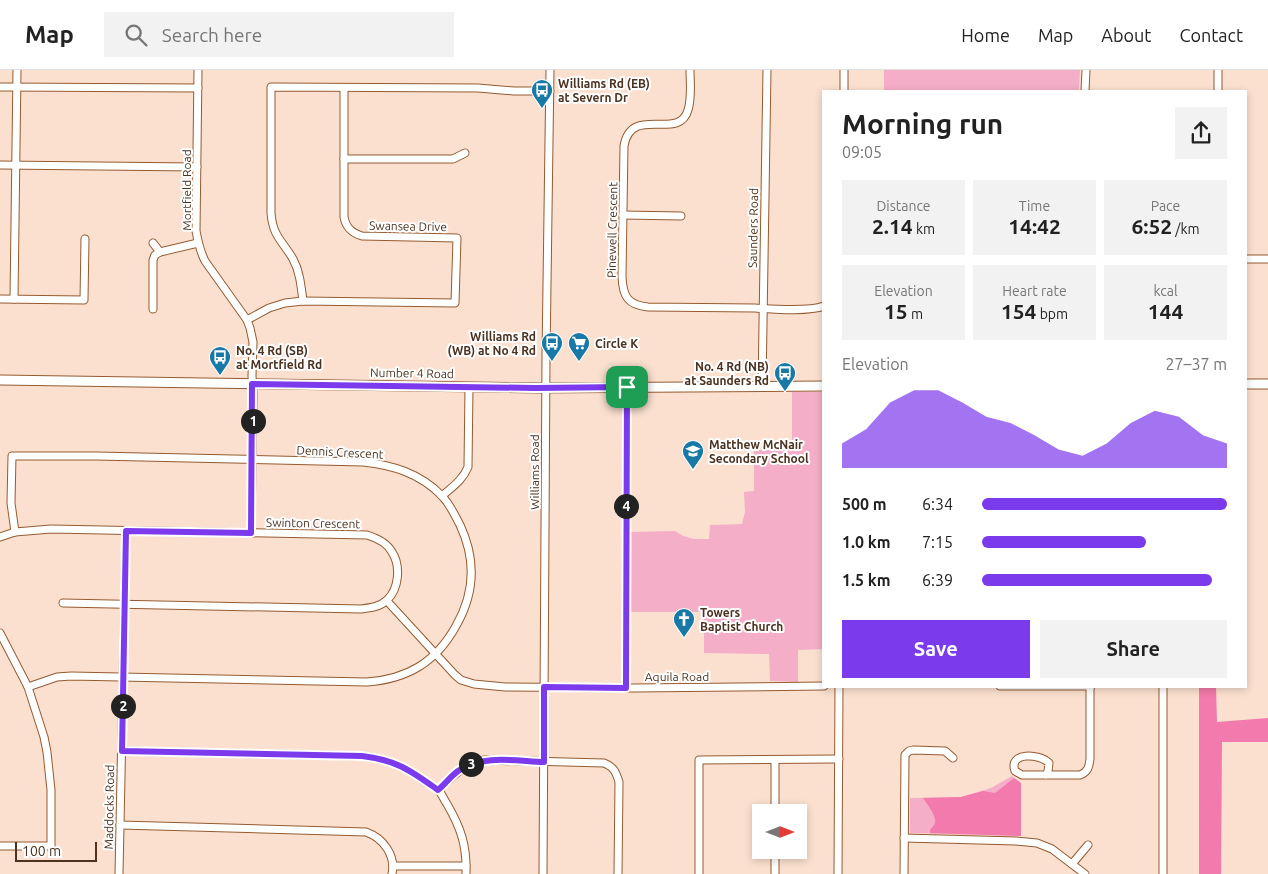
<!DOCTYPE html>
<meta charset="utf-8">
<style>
:root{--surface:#fff;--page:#f2f2f2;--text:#222;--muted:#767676;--line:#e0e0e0;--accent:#7c3aed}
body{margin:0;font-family:Ubuntu,sans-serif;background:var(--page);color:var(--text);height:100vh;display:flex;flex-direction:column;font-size:19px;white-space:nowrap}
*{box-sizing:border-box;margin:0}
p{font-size:16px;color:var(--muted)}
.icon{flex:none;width:28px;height:28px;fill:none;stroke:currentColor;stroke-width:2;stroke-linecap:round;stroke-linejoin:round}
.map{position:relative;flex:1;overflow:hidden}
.details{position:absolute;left:822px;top:20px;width:425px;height:598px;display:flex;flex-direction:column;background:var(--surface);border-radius:0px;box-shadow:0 2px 8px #0003}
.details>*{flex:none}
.needle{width:32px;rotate:90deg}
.buttons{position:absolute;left:752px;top:734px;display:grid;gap:10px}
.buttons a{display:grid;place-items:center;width:55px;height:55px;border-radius:0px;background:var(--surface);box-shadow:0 2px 8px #0003;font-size:25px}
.scale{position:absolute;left:15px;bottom:12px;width:82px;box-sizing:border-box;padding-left:5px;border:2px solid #4c3220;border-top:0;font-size:14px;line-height:18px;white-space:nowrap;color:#4c3220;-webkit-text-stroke:4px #fff;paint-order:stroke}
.pin{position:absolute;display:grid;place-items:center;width:42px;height:42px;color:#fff;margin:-21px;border-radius:10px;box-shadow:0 2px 8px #0006}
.km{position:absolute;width:25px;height:25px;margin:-12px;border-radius:50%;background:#222;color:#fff;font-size:14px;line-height:25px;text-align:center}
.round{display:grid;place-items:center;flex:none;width:52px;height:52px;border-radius:0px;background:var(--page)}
.head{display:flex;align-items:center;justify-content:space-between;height:85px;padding:0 20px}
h1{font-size:28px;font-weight:600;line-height:38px}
.figures{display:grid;grid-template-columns:repeat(3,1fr);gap:8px;height:85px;padding:5px 20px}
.figures div{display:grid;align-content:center;border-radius:0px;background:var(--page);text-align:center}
.figures b{font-size:21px;font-weight:600}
.figures small{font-size:14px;font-weight:400}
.figures p{font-size:14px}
.chart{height:140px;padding:10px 20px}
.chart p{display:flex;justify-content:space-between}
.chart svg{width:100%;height:90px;margin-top:5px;fill:var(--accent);opacity:.7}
.action{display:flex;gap:10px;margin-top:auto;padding:10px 20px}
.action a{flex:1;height:58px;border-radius:0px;background:var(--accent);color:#fff;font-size:20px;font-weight:600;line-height:58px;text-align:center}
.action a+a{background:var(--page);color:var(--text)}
ul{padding:0 20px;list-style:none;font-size:16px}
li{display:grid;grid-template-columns:80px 60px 1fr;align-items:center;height:38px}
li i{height:12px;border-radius:6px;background:var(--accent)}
header{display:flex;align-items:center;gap:30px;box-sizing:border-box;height:70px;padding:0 25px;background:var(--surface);border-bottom:1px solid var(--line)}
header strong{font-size:24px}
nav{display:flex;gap:28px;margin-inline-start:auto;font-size:18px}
.search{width:350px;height:45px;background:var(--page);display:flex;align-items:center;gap:12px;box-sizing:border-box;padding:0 18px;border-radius:0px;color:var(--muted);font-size:19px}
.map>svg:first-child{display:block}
.green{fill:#f5aec8}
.forest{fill:#f27aac}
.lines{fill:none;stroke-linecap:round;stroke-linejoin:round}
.minor-casing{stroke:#945b31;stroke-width:9}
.major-casing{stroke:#945b31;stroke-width:11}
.minor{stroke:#fff;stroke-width:7}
.major{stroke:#fff;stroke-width:9}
.route-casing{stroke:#fff;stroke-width:10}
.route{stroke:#7c3aed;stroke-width:6}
.labels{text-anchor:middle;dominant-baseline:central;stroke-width:4;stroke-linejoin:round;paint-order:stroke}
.poi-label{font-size:12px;font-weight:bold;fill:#4c3220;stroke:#fff;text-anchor:start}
.street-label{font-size:12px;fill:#4c3220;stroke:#fff}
</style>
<header>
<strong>Map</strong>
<div class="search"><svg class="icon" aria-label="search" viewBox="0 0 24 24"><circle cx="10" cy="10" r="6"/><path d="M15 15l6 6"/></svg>Search here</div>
<nav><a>Home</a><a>Map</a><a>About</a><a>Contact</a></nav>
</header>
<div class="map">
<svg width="1268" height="804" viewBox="0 0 1268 804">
<rect width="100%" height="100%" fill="#fbe0cf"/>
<g class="green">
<path d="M884,0H1080L1079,21H884Z"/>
<path d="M792,322H824V579L798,580V612L770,611L769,584L704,583V542H630L631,462L675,461L683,466L694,469H709L710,455L742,454L745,442L744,422L754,421V380L792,379Z"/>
<path d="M1012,706L1021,713V766L910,763V728L961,727L991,718Z"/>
</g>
<g class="forest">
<path d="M1199,616H1216L1217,652L1268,648V672H1222L1221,804H1199Z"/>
<path d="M1014,708L1021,713V766L930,763C930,756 933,759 935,753C937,746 927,734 923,728L961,727L983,721L995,723Z"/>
</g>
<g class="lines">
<g class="minor-casing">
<g id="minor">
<path d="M198,0L196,161C198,172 200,181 205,191L247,250L250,258L253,272L252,306L253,323L251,463"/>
<path d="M690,0C690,12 692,28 688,40C679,72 631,34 624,76L622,207C623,227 628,235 648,237L755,238C773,239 808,242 824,236"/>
<path d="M0,17L198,18"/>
<path d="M844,21V0"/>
<path d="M1085,21L1086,0"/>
<path d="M1218,21V0"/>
<path d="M344,89H453L465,83"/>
<path d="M0,95L197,97"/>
<path d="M623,145L681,146"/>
<path d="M153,173L160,182"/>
<path d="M1246,189H1268"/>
<path d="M0,229L84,230L85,169"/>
<path d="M14,229L17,0"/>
<path d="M303,231C301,216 300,202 293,189C282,170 273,167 271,143V17L478,18L514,21H550"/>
<path d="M153,239V190L155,185L160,182L198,173"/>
<path d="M247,250L269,238L285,233L303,231L455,233L457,168L362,166C352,163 346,158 344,147V18"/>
<path d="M762,317L767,0"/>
<path d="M442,426C452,417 463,410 468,397L469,317"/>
<path d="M15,462L11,433L12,386H96L363,392C392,395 420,403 442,426C449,433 455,445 460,455C476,489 475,523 456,556C436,592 408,609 367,612L71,606L57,607L28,617"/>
<path d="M0,467L15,462L51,459L367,465C377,468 387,473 392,482C401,496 399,519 387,530C380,537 370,538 361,539L63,533"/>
<path d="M387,531L455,605L461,610L474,614L505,617L634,618L824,616"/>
<path d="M0,563L28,617L44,667L47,682L51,720V776H0"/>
<path d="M1000,616H1091"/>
<path d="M1163,616V804"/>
<path d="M626,618L627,317"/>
<path d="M122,681L362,686C389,689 404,696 426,712C430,714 435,717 439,721C442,724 444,730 447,734C461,758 467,776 466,804"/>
<path d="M1046,705L1048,701L1049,693C1039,683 1008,682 1015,701L1022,705H1080C1088,702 1089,697 1090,689V616"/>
<path d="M438,720C454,705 462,696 484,690L604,693C614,697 616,702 619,712L618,804"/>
<path d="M775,742V690"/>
<path d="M120,755L366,762C383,768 396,785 392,804"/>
<path d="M904,768L1016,771L1037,773L1052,779L1085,804"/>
<path d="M1072,794L1088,775"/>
<path d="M393,796H466"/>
<path d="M119,804L126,461"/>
<path d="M543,804L546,286L550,0"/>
<path d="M699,804V690L839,689"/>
<path d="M775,804V780"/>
<path d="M838,804L839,616"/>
<path d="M904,804L905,685L909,681L913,680L945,681L953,688"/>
</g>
</g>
<g class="major-casing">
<g id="major">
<path d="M0,310L537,318L824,316"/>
<path d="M1246,314H1268"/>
</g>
</g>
<use href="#minor" class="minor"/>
<use href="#major" class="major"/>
</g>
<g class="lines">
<g class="route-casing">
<path id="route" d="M252,314L535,318L627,317L626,618L544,617V692C515,691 484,684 458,701C451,706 445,714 438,720C411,701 397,690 362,686L122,681L126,461L251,463Z"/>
</g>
<use href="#route" class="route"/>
</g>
<defs>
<g id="bus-pin" transform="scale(1.125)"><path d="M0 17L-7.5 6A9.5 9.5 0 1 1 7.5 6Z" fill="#1979a6" stroke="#fff"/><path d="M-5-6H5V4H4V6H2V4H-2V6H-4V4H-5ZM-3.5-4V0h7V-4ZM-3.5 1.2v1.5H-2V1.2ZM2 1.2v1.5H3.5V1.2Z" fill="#fff"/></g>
<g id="supermarket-pin" transform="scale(1.125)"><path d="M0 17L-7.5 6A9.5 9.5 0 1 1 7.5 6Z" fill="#1979a6" stroke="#fff"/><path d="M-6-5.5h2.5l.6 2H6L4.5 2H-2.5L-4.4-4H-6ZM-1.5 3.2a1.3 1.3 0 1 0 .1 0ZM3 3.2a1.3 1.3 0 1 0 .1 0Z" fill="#fff"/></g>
<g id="school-pin" transform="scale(1.125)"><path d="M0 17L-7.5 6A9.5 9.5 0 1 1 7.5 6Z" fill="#1979a6" stroke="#fff"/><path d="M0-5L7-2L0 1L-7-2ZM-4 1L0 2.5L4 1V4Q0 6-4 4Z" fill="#fff"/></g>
<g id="church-pin" transform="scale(1.125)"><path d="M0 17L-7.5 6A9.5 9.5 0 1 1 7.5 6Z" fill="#1979a6" stroke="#fff"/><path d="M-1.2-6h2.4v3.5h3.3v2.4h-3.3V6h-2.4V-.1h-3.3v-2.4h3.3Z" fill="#fff"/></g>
</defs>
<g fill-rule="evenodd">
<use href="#bus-pin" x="542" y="20"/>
<use href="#bus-pin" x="552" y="273"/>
<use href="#supermarket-pin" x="579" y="273"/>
<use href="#bus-pin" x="220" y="287"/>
<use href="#bus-pin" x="785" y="303"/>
<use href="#school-pin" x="693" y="381"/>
<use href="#church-pin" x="684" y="549"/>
</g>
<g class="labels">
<g class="poi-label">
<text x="558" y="13">Williams Rd (EB)<tspan x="558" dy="14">at Severn Dr</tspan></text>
<text x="536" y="266" text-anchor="end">Williams Rd<tspan x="536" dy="14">(WB) at No 4 Rd</tspan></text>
<text x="595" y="273">Circle K</text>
<text x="236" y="280">No. 4 Rd (SB)<tspan x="236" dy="14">at Mortfield Rd</tspan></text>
<text x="769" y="296" text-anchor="end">No. 4 Rd (NB)<tspan x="769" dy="14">at Saunders Rd</tspan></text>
<text x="709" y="374">Matthew McNair<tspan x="709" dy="14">Secondary School</tspan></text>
<text x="700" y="542">Towers<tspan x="700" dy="14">Baptist Church</tspan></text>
</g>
<g class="street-label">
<text transform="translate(186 120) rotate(-90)">Mortfield Road</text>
<text transform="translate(408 156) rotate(1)">Swansea Drive</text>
<text transform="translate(753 158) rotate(-89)">Saunders Road</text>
<text transform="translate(612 160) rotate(-89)">Pinewell Crescent</text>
<text transform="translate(412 303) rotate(1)">Number 4 Road</text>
<text transform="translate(340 382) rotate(3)">Dennis Crescent</text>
<text transform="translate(534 402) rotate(-90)">Williams Road</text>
<text transform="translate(313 453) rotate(1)">Swinton Crescent</text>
<text x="677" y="606">Aquila Road</text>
<text transform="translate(109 737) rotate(-89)">Maddocks Road</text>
</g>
</g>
</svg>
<div class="buttons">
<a><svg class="needle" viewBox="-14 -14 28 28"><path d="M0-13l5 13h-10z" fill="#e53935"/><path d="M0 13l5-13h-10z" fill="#767676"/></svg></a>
</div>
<div class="scale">100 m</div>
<div class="pin" style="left:627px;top:317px;background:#1e9e55"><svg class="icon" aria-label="arrive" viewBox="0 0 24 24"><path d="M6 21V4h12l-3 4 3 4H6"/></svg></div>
<b class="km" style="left:253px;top:351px">1</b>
<b class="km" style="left:123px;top:636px">2</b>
<b class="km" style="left:471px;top:694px">3</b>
<b class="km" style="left:626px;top:436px">4</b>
<section class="details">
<div class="head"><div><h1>Morning run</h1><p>09:05</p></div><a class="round"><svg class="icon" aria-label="share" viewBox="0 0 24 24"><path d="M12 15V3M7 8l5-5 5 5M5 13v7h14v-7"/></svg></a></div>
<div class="figures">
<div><p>Distance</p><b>2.14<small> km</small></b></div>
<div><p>Time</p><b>14:42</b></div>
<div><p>Pace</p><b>6:52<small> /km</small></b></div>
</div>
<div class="figures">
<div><p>Elevation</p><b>15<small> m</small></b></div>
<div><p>Heart rate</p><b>154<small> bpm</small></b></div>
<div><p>kcal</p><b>144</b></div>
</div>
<div class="chart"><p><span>Elevation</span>27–37 m</p>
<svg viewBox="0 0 160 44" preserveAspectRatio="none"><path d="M0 44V32L10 25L20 12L30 6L40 6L50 12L60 19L70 22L80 28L90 35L100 38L110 32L120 22L130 16L140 19L150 28L160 32V44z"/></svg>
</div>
<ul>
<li><b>500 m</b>6:34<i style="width:100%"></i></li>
<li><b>1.0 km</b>7:15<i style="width:67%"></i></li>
<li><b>1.5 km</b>6:39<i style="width:94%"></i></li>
</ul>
<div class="action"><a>Save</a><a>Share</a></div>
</section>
</div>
